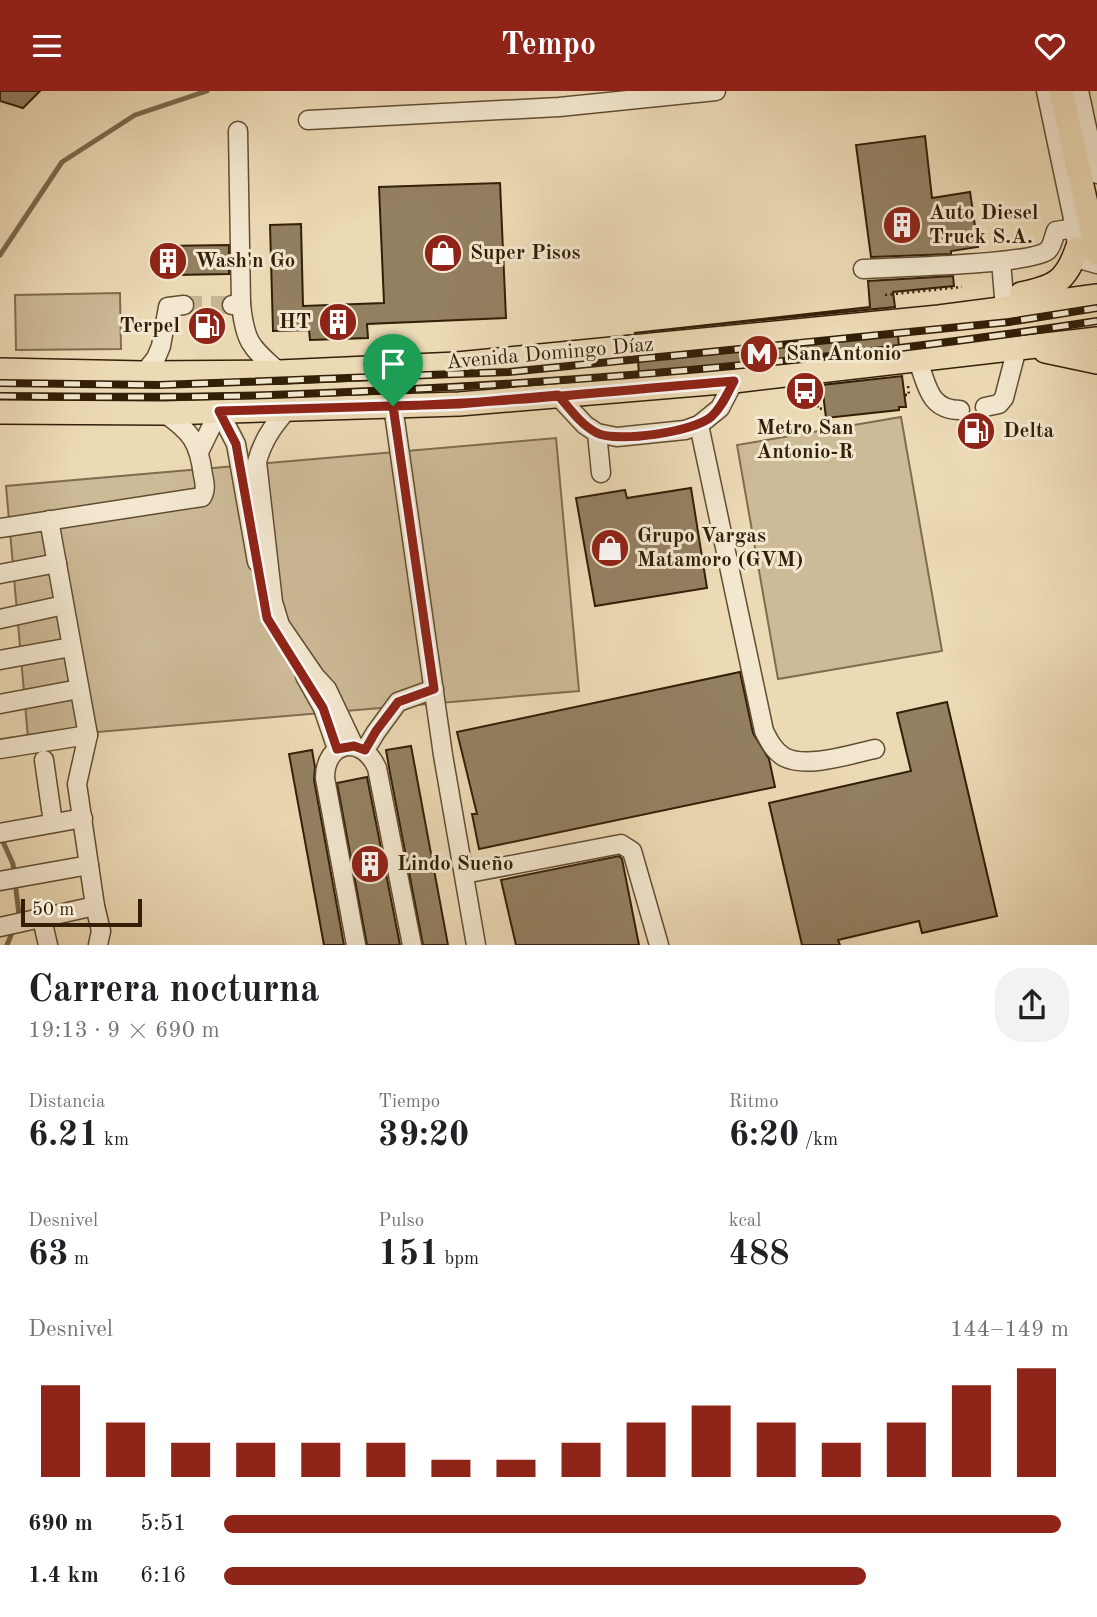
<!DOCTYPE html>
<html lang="es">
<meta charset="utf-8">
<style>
:root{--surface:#fff;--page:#f2f2f2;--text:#202124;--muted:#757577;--accent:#8f2418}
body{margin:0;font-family:"Old Standard TT",serif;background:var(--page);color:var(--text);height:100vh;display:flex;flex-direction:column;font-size:26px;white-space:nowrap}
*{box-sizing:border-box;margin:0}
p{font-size:23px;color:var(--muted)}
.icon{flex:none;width:38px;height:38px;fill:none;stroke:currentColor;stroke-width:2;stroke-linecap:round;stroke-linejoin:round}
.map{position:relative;height:854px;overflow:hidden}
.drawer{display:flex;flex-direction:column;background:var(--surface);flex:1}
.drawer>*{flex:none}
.scale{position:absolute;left:21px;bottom:18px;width:121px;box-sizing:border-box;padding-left:7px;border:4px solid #331f07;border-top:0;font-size:19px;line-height:24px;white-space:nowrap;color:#331f07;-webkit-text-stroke:5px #f3e7cf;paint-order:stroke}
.pin{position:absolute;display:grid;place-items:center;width:60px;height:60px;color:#fff;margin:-72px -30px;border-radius:50% 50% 50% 0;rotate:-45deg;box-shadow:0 0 7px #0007}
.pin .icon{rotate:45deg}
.round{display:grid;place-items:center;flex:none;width:74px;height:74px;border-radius:28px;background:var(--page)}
.overview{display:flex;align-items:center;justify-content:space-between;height:119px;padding:0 28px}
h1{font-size:38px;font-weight:700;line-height:52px}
.stats{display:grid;grid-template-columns:repeat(3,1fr);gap:10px;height:119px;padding:7px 28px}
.stats div{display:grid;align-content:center}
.stats b{font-size:35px;font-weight:700}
.stats small{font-size:19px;font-weight:400}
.stats p{font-size:19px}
.chart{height:196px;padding:14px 28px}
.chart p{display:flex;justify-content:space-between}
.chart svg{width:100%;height:126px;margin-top:7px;stroke:var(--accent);stroke-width:6}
ul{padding:0 28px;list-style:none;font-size:23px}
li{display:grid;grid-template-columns:112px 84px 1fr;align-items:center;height:52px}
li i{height:18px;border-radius:9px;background:var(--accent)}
header{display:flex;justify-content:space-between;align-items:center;height:91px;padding:0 28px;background:var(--accent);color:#fff;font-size:32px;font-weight:700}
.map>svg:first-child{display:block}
.green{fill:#cdba97;stroke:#806c4f;stroke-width:2}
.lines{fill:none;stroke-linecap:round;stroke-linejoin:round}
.stream{stroke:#7c694c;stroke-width:5}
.building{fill:#938061;stroke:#331f07;stroke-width:2}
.minor-tunnel{stroke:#c7b592;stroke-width:18;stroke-dasharray:18 9;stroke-linecap:butt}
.minor-casing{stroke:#614e32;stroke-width:21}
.major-casing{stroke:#331f07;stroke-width:26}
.path{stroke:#331f07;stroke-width:2.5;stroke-dasharray:2 3.5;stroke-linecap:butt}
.minor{stroke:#f3e7cf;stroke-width:18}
.major{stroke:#ecdab5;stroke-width:23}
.rail-casing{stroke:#331f07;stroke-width:8}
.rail{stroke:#f3e7cf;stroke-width:5;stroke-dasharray:16;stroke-linecap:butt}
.route-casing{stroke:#fff;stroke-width:14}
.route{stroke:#8f2418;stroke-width:9}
.labels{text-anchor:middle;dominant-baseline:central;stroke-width:6;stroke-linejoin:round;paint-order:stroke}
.poi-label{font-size:21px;font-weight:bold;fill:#331f07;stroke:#f3e7cf;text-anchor:start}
.street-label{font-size:21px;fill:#331f07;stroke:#f3e7cf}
</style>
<header><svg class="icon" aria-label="menu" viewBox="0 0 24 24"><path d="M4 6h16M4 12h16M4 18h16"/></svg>Tempo<svg class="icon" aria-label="heart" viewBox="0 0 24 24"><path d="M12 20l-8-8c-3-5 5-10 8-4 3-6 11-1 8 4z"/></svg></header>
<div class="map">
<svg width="1097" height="854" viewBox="0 0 1097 854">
<rect width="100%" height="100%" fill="#ecdab5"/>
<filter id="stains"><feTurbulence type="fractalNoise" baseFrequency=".00286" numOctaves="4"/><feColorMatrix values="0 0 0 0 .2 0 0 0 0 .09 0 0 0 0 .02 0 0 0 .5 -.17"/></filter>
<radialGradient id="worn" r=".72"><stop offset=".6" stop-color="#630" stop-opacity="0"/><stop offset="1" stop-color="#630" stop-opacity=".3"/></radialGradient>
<g class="green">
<path d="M120,202L121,258L16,259L15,204Z"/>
<path d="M901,326L942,560L778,588L737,354Z"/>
<path d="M556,347L579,600L28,647L6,395Z"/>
</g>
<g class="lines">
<g class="stream">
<path d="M0,164L62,71L135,24L207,0"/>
<path d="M0,744L13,773L19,824L17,828"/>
<path d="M7,854L14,837"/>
</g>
</g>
<g class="building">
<path d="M0,0H40L23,17L0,10Z"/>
<path d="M925,45L932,107L970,101L978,156L951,160V163L871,166L856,54Z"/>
<path d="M500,92L506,227L367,233L368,247L310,249L309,239L273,240L270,134L301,133L303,215L384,212L379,96Z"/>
<path d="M229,154V183L175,184V186H161V155Z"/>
<path d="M953,185L954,195L893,201L895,216L634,242L870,216L868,190Z"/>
<path d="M898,244L899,257L733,276L639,284L638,269Z"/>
<path d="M902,285L906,316H899V319L826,327L822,294Z"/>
<path d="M691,397L707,497L595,515L576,407L625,399L627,407Z"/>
<path d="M740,581L753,642L769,668L775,696L479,758L472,723H477L457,641Z"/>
<path d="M947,611L997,825L922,842L919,830L838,849L840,854H802L769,712L911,680L897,622Z"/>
<path d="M411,655L448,854H423L390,682L386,659Z"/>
<path d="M312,659L315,676L314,689L344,854H324L289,663Z"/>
<path d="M367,686L400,854H367L337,692Z"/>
<path d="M619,765L622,768L639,854H516L501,789Z"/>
</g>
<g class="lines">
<path class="minor-tunnel" d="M184,214H230"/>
<g class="minor-casing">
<g id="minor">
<path d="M1046,0L1075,137L1077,158L1083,169L1097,173"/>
<path d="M1079,0L1097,83"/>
<path d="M308,29L559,16L716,0"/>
<path d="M238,40L241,213"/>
<path d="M1001,170L1004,206"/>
<path d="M863,178C895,176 1027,174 1047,160C1053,155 1053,147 1056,140L1075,137"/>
<path d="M232,214L241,213C245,252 251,256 279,281"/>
<path d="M918,270C927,294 929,319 960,319"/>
<path d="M144,282L156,267L161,255L168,216L184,214"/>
<path d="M558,305L585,334L597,342L617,346L685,339L699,334L720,317L734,290"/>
<path d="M393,315L443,664L476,854"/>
<path d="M985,316L999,313L1004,307L1017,257"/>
<path d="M288,318C274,333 262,350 257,371L273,511L280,534L315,585L327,598L354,655"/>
<path d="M219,320L236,353L257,471"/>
<path d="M699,334L764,640C769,650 774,660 784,666C807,678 851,663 875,658"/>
<path d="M597,342L601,382"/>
<path d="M200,359L219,320"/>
<path d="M49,429L88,644L77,693L95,815L101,840L98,854"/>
<path d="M0,437L202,406C206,399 205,393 203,384C199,352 192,341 164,322"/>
<path d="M0,483L57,472"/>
<path d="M0,528L64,514"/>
<path d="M0,569L71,556"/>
<path d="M305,585L323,617L337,658"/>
<path d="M0,613L79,598"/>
<path d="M0,658L88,644"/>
<path d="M365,659L376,641L398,611L434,598"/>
<path d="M44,669L53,732"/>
<path d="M0,742L83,727"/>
<path d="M464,783L621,753L632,760L659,854"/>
<path d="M0,790L89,774"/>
<path d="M42,828L48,854"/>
<path d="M0,836L95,815"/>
<path d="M356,854L325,687C325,650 362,643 377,677L412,854"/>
</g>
</g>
<g class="major-casing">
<g id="major">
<path d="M1061,0L1097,162"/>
<path d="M1021,203C1054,196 1066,191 1077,158"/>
<path d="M1045,260L1097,271"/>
<path d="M0,279L144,282L279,281L457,273L939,226L1097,205"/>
<path d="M0,321L164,322L459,313L734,290L1097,248"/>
</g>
</g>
<g class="path">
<path d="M885,204L962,196"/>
<path d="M816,298L818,318L825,317"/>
<path d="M905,304H909L908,295"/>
</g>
<use href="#minor" class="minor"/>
<use href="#major" class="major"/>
<g class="rail-casing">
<g id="rail">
<path d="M0,292L159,294L509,281L1009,231L1097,217"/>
<path d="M0,305C90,306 181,307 271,304C547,295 824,272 1097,230"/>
</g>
</g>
<use href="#rail" class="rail"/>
</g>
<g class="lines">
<g class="route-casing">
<path id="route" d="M393,315L434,598L398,611L376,640L365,659L354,655L337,658L323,617L267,527L236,353L219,320L459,313L558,304C570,318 581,334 597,342C617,352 693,341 711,326C722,316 727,303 734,290C620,299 507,312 393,315"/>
</g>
<use href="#route" class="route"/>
</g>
<defs>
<g id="building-disc" transform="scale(2.0125)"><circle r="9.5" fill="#8f2418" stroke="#f3e7cf"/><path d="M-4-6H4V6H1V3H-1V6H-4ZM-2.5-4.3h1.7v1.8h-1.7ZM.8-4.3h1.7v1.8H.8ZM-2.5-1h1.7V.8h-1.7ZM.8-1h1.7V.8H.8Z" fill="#fff"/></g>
<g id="shop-disc" transform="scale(2.0125)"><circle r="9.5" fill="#8f2418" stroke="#f3e7cf"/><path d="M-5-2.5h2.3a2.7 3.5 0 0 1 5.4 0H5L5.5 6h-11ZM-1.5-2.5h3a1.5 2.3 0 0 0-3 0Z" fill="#fff"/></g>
<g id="fuel-disc" transform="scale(2.0125)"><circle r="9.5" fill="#8f2418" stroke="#f3e7cf"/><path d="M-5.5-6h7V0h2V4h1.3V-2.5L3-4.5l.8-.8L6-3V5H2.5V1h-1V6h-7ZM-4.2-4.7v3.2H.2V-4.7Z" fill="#fff"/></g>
<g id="metro-disc" transform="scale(2.0125)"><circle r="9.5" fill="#8f2418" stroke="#f3e7cf"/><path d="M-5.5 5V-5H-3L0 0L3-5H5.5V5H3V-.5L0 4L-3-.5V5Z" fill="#fff"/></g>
<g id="bus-disc" transform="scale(2.0125)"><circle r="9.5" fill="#8f2418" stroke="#f3e7cf"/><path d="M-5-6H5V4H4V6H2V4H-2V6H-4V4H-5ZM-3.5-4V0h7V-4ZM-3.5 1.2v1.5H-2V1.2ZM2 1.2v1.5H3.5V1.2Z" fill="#fff"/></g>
</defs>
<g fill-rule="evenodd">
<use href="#building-disc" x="902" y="134"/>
<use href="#shop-disc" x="443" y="162"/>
<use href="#building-disc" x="168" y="170"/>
<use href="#building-disc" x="338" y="231"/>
<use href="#fuel-disc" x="207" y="235"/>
<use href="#metro-disc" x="759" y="263"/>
<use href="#bus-disc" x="805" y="300"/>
<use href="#fuel-disc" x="976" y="340"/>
<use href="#shop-disc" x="610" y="457"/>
<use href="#building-disc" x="370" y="773"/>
</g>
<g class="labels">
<g class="poi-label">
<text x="929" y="122">Auto Diesel<tspan x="929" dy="24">Truck S.A.</tspan></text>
<text x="470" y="162">Super Pisos</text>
<text x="195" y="170">Wash'n Go</text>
<text x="311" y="231" text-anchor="end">HT</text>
<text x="180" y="235" text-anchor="end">Terpel</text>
<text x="786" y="263">San Antonio</text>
<text x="805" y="337" text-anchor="middle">Metro San<tspan x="805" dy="24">Antonio-R</tspan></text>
<text x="1003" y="340">Delta</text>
<text x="637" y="445">Grupo Vargas<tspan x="637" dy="24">Matamoro (GVM)</tspan></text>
<text x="397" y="773">Lindo Sueño</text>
</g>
<g class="street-label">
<text transform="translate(550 263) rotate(-5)">Avenida Domingo Díaz</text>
</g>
</g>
<rect width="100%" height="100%" filter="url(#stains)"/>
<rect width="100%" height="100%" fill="url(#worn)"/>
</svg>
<div class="scale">50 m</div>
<div class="pin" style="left:393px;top:315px;background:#1e9e55"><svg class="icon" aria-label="arrive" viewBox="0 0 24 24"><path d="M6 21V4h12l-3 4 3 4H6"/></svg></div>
</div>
<section class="drawer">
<div class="overview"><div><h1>Carrera nocturna</h1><p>19:13 · 9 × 690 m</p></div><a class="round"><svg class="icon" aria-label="share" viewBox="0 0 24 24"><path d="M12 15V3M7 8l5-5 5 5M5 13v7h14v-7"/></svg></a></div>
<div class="stats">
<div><p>Distancia</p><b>6.21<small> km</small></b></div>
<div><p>Tiempo</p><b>39:20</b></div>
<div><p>Ritmo</p><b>6:20<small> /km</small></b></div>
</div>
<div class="stats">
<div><p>Desnivel</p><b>63<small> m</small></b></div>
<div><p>Pulso</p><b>151<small> bpm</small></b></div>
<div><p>kcal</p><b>488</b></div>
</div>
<div class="chart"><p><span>Desnivel</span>144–149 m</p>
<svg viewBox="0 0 160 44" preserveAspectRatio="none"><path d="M5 44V12M15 44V25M25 44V32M35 44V32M45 44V32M55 44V32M65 44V38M75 44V38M85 44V32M95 44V25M105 44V19M115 44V25M125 44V32M135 44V25M145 44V12M155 44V6"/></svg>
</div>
<ul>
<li><b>690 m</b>5:51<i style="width:99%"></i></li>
<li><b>1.4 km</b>6:16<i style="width:76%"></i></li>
</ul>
</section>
